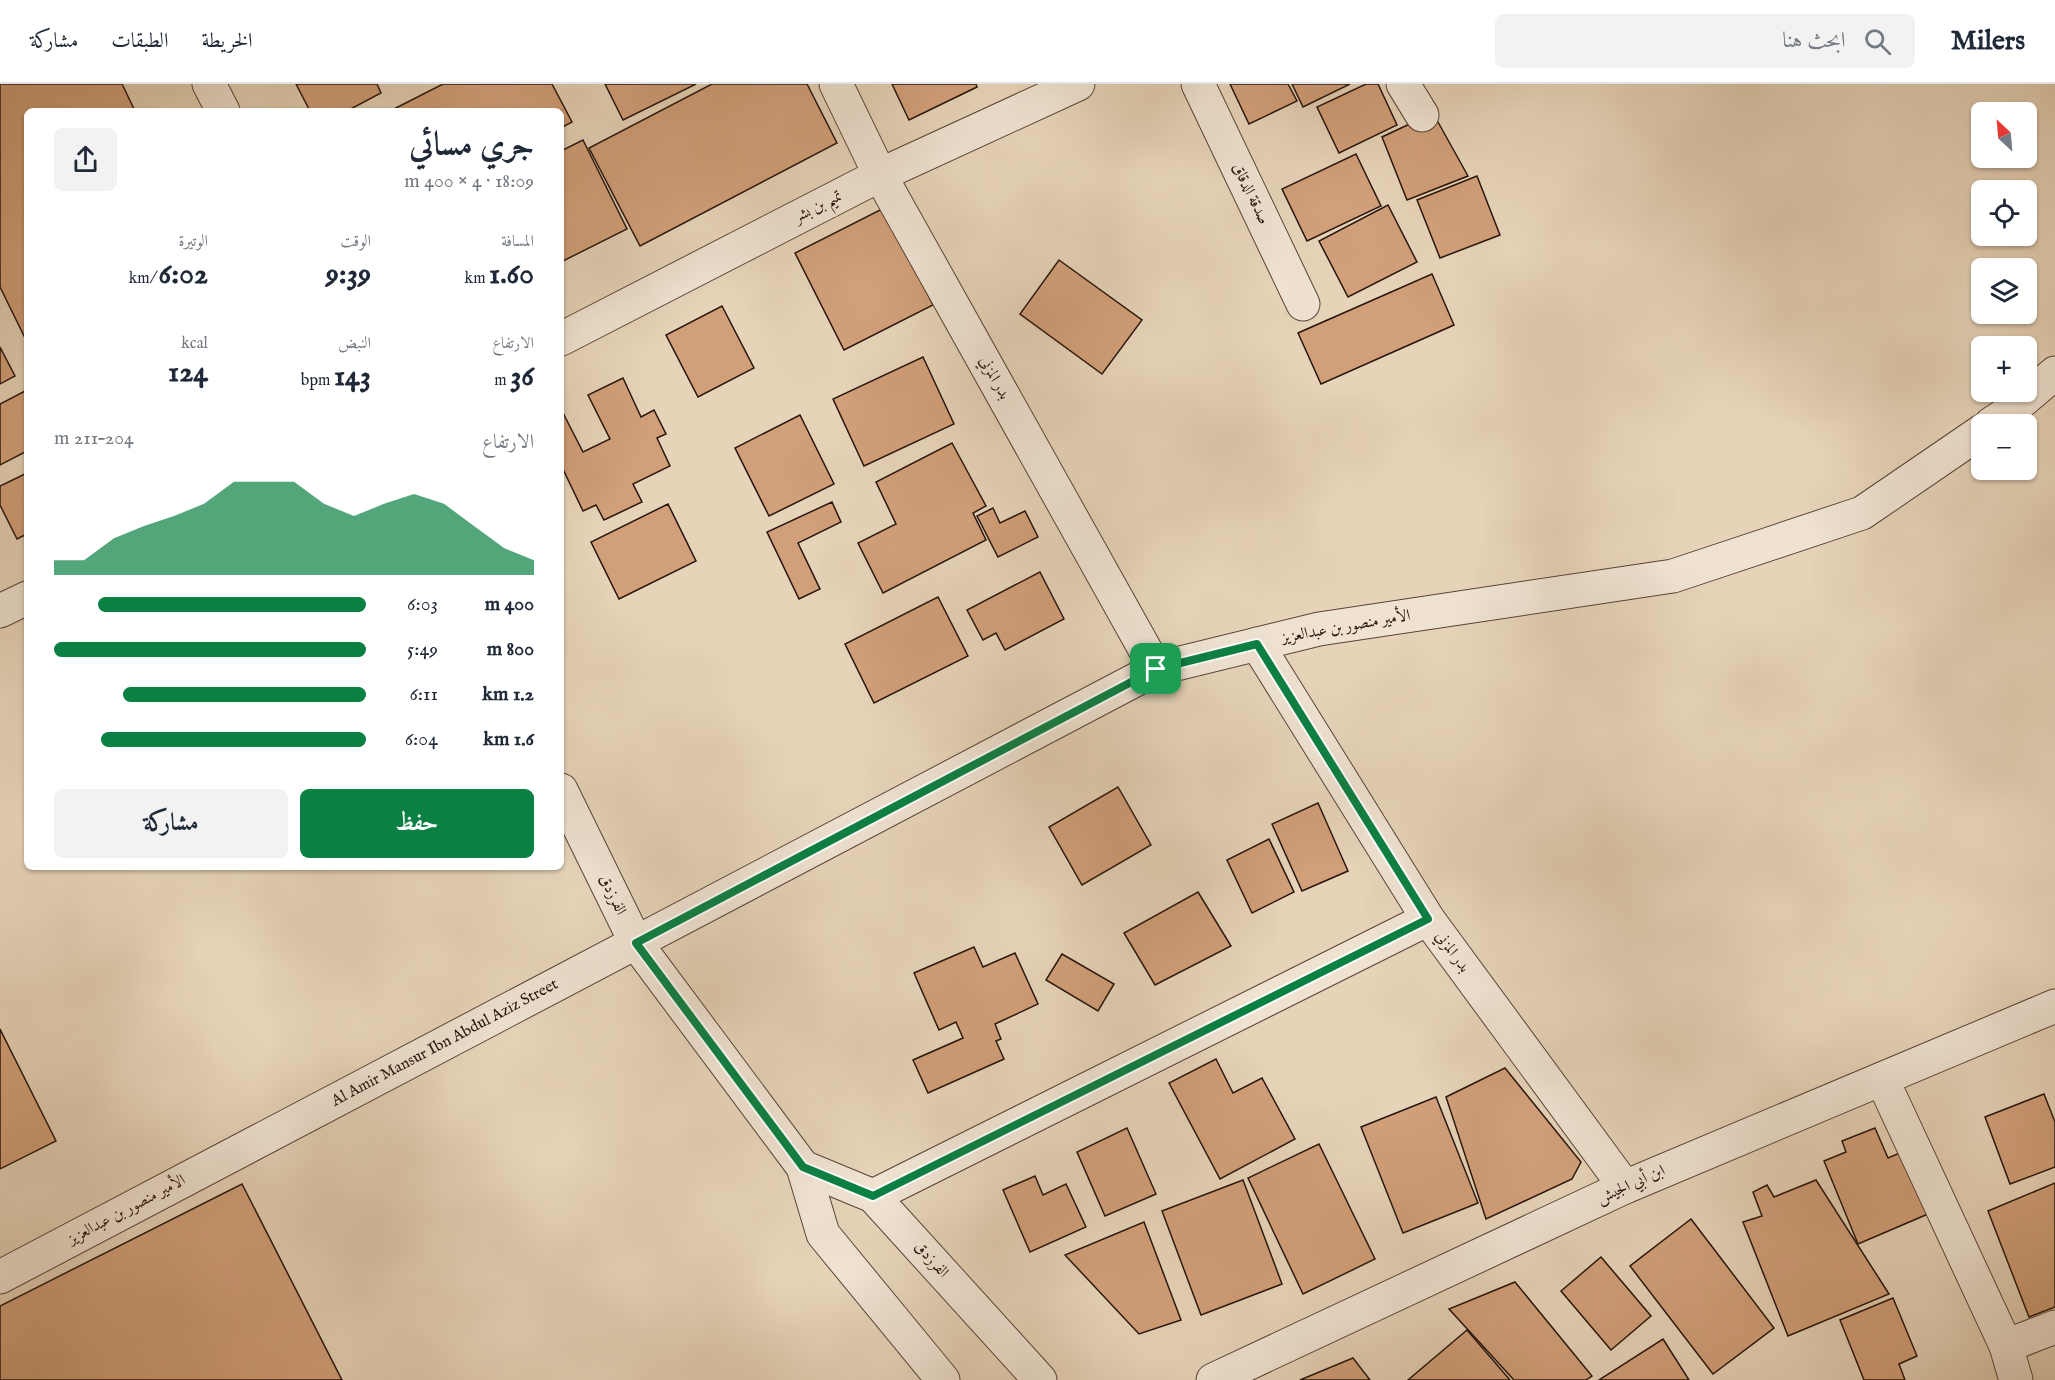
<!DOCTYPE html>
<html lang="ar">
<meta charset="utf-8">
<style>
:root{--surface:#fff;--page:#f2f2f3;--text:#1f2937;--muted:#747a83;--line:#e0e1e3;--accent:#0b8043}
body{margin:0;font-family:"IM FELL English",Amiri,serif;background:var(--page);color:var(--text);direction:rtl;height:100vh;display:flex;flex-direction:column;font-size:22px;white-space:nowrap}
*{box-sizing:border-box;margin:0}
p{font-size:20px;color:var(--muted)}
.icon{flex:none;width:33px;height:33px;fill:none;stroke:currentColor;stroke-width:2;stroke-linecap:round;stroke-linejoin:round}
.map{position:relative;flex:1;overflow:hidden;direction:ltr}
.sheet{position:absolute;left:24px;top:24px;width:540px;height:762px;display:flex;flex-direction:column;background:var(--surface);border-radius:9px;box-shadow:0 2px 4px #0004;direction:rtl}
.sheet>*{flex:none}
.needle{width:39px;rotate:334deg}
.controls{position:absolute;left:1971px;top:18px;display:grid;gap:12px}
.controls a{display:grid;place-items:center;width:66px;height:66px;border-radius:9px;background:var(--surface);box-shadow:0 2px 4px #0004;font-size:30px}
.pin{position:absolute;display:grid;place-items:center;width:51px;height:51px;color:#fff;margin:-26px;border-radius:12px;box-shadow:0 3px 9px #0006}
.round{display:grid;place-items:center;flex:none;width:63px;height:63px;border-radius:9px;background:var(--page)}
.overview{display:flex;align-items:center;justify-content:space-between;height:102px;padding:0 30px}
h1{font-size:33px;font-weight:800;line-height:45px}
.metrics{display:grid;grid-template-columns:repeat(3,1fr);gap:9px;height:102px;padding:6px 30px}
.metrics div{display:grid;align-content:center}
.metrics b{font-size:30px;font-weight:800}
.metrics small{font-size:16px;font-weight:400}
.metrics p{font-size:16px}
.chart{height:168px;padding:12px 30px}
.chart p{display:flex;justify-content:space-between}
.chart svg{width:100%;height:108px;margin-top:6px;fill:var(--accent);opacity:.7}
.primary-button{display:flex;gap:12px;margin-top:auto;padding:12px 30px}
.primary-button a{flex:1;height:69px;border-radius:9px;background:var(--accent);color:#fff;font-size:24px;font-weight:800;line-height:69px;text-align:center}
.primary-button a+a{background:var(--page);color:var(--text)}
ul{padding:0 30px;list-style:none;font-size:20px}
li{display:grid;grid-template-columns:96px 72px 1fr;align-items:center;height:45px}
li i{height:15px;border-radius:8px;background:var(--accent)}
header{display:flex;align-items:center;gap:36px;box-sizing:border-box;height:84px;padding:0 30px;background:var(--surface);border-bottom:2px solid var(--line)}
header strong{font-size:28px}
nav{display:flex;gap:33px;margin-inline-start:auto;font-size:21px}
.search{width:420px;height:54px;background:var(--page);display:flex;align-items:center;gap:15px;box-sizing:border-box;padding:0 21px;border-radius:9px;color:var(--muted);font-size:22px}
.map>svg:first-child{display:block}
.building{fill:#d19f79;stroke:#28150d;stroke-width:1.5}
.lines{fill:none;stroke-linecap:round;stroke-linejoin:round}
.minor-casing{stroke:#584438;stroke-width:35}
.minor{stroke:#efe2d1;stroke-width:33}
.route-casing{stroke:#fff;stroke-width:12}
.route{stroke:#0b8043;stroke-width:8}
.labels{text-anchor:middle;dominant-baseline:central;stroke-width:5;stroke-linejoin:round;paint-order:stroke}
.street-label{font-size:16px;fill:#28150d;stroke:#efe2d1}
</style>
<header>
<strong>Milers</strong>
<div class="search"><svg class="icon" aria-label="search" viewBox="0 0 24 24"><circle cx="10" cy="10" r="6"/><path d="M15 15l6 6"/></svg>ابحث هنا</div>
<nav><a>الخريطة</a><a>الطبقات</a><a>مشاركة</a></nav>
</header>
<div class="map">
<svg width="2055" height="1296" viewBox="0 0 2055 1296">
<rect width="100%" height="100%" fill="#e6d3b8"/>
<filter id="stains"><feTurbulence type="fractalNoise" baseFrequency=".00333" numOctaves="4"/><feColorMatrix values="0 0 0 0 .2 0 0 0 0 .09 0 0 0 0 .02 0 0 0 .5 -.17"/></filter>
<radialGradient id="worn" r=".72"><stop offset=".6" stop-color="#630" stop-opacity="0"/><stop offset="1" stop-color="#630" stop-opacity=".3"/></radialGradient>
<g class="building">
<path d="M0,0H122L135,27H27V258L0,203Z"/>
<path d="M296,0H377L381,9L347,27H310Z"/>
<path d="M443,0H552L572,38L561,44V27H390Z"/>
<path d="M605,0H696L623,36Z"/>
<path d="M712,0H807L837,59L640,162L589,64Z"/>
<path d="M892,0H976L977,3L909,36Z"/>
<path d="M1230,0H1288L1297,17L1249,40Z"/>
<path d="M1292,0H1350L1303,23Z"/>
<path d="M1366,0H1378L1397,41L1339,69L1317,23Z"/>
<path d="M1433,29L1468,92L1407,116L1382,53Z"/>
<path d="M583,56L627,145L561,178V67Z"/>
<path d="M1356,70L1381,122L1307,157L1282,105Z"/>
<path d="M1477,92L1500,151L1440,174L1417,116Z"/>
<path d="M1388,121L1417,178L1348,213L1319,157Z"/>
<path d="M884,124L933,221L844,266L795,169Z"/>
<path d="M1059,176L1142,236L1102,290L1020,230Z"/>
<path d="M1432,190L1454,241L1321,300L1298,249Z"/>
<path d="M722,222L754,284L698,313L666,251Z"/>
<path d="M0,263L15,292L0,300Z"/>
<path d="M923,273L954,340L864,382L833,315Z"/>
<path d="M623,294L641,333L654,326L666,350L657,354L670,382L633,400L642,418L604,436L596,421L583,427L561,381V325L583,368L610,355L588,311Z"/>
<path d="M25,307L27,311V367L0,381V320Z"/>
<path d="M800,331L834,400L769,432L735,364Z"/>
<path d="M952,359L986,422L973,429L986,456L883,509L858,459L896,440L876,398Z"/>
<path d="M27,389V450L17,455L0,421V402Z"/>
<path d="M832,418L841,438L798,459L820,505L799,515L767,448Z"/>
<path d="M668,420L696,477L619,515L591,458Z"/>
<path d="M993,424L1000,439L1025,427L1038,453L998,473L977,432Z"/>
<path d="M1040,488L1064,535L1005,566L996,549L983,556L967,526Z"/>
<path d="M938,513L968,572L874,619L845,560Z"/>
<path d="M1118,703L1151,761L1082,801L1049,743Z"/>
<path d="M1318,719L1348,787L1302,807L1272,740Z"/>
<path d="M1269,755L1294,808L1252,829L1227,776Z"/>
<path d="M1198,808L1231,862L1155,901L1124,849Z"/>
<path d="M974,863L983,883L1015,869L1038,920L995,940L1001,955L996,957L1004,975L928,1009L913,976L963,954L956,938L939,946L914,889Z"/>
<path d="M1062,870L1114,900L1098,927L1046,896Z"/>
<path d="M0,945L56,1057L0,1085Z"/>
<path d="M1216,975L1233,1009L1262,994L1295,1055L1220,1095L1169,999Z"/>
<path d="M1505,984L1581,1078L1572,1095L1486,1135L1446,1013Z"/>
<path d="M2044,1010L2055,1038V1083L2010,1100L1985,1033Z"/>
<path d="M1436,1013L1478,1119L1403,1149L1361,1043Z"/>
<path d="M1127,1044L1156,1110L1105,1132L1077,1068Z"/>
<path d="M1875,1044L1888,1074L1902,1068L1928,1130L1858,1160L1824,1077L1846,1068L1842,1057Z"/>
<path d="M1319,1060L1375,1175L1303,1210L1248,1094Z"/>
<path d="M1035,1092L1043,1111L1066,1100L1086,1143L1030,1168L1003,1106Z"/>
<path d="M1243,1096L1282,1200L1201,1231L1162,1127Z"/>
<path d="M1816,1096L1889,1210L1788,1252L1743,1138L1762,1132L1753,1108L1767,1101L1774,1113Z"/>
<path d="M2055,1099V1223L2029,1233L1988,1127Z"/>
<path d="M242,1100L342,1296H0V1222Z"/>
<path d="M1691,1135L1774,1244L1713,1290L1630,1182Z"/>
<path d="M1144,1138L1181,1236L1139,1250L1065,1171Z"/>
<path d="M1601,1173L1651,1232L1611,1266L1561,1207Z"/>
<path d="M1515,1198L1592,1292L1586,1296H1514L1449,1225Z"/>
<path d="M1893,1214L1917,1272L1899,1280L1905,1296H1864L1840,1236Z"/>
<path d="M1467,1246L1510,1296H1408Z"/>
<path d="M1663,1255L1689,1296H1599Z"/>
<path d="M1353,1274L1370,1296H1300Z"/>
</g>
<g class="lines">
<g class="minor-casing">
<g id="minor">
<path d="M209,0L223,27"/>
<path d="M836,0L880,91L1156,585"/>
<path d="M1198,0L1303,220"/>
<path d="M1403,0L1422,31"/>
<path d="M561,255L880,91L1078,0"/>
<path d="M1991,340L2009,328L2055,289"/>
<path d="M0,527L27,514"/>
<path d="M1257,560L1428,835L1625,1103"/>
<path d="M561,706L636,859L803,1083L823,1150L943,1296"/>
<path d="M1882,995L2006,1262L2016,1296"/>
<path d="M803,1083L873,1112L1040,1296"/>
<path d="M873,1112L1428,835"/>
<path d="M0,1193L1156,585L1319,545L1673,492L1862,429L1982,347"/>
<path d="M2006,1262L2055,1243"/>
<path d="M1213,1296L1625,1103L2055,922"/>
</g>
</g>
<use href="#minor" class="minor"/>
</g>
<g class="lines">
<g class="route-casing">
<path id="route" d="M1257,560L1428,835L873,1112L803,1083L636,859L1156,585Z"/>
</g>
<use href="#route" class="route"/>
</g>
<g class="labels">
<g class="street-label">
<text transform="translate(1250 110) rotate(64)">صدقة الدقاق</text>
<text transform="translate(818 123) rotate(-27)">تميم بن بشر</text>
<text transform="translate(994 294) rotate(61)">بدر المزني</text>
<text transform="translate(1346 543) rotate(-10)">الأمير منصور بن عبدالعزيز</text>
<text transform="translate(612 811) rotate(64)">الفرزدق</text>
<text transform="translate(1452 868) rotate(54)">بدر المزني</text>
<text transform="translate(445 959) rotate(-28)">Al Amir Mansur Ibn Abdul Aziz Street</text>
<text transform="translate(1631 1101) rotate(-24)">ابن أبي الجيش</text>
<text transform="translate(127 1126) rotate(-28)">الأمير منصور بن عبدالعزيز</text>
<text transform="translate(931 1176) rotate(48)">الفرزدق</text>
</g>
</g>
<rect width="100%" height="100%" filter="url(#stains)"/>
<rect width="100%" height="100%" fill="url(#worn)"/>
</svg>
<div class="controls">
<a><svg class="needle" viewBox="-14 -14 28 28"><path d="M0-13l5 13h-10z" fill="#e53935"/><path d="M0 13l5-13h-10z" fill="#747a83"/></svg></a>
<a><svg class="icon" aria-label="locate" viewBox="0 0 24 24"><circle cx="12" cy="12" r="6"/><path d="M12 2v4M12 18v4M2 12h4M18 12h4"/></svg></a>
<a><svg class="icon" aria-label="layers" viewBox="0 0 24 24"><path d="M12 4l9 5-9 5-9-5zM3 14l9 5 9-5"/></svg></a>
<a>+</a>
<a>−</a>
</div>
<div class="pin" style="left:1156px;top:585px;background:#1e9e55"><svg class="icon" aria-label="arrive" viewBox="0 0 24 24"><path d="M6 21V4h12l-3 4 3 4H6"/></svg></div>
<section class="sheet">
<div class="overview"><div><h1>جري مسائي</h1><p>18:09 · 4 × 400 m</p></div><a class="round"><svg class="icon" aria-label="share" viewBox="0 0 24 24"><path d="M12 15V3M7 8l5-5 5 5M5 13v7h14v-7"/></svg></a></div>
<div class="metrics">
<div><p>المسافة</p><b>1.60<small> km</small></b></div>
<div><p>الوقت</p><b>9:39</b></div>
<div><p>الوتيرة</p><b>6:02<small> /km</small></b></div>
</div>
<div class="metrics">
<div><p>الارتفاع</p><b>36<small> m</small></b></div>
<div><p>النبض</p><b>143<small> bpm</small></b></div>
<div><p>kcal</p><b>124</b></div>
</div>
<div class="chart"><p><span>الارتفاع</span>204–211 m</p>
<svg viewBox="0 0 160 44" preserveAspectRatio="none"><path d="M0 44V38L10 38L20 29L30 24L40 20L50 15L60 6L70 6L80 6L90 15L100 20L110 15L120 11L130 15L140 24L150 33L160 38V44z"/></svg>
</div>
<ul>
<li><b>400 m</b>6:03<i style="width:86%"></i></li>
<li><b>800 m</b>5:49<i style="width:100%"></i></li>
<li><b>1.2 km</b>6:11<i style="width:78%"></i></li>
<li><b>1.6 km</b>6:04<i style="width:85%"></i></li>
</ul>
<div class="primary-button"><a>حفظ</a><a>مشاركة</a></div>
</section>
</div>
